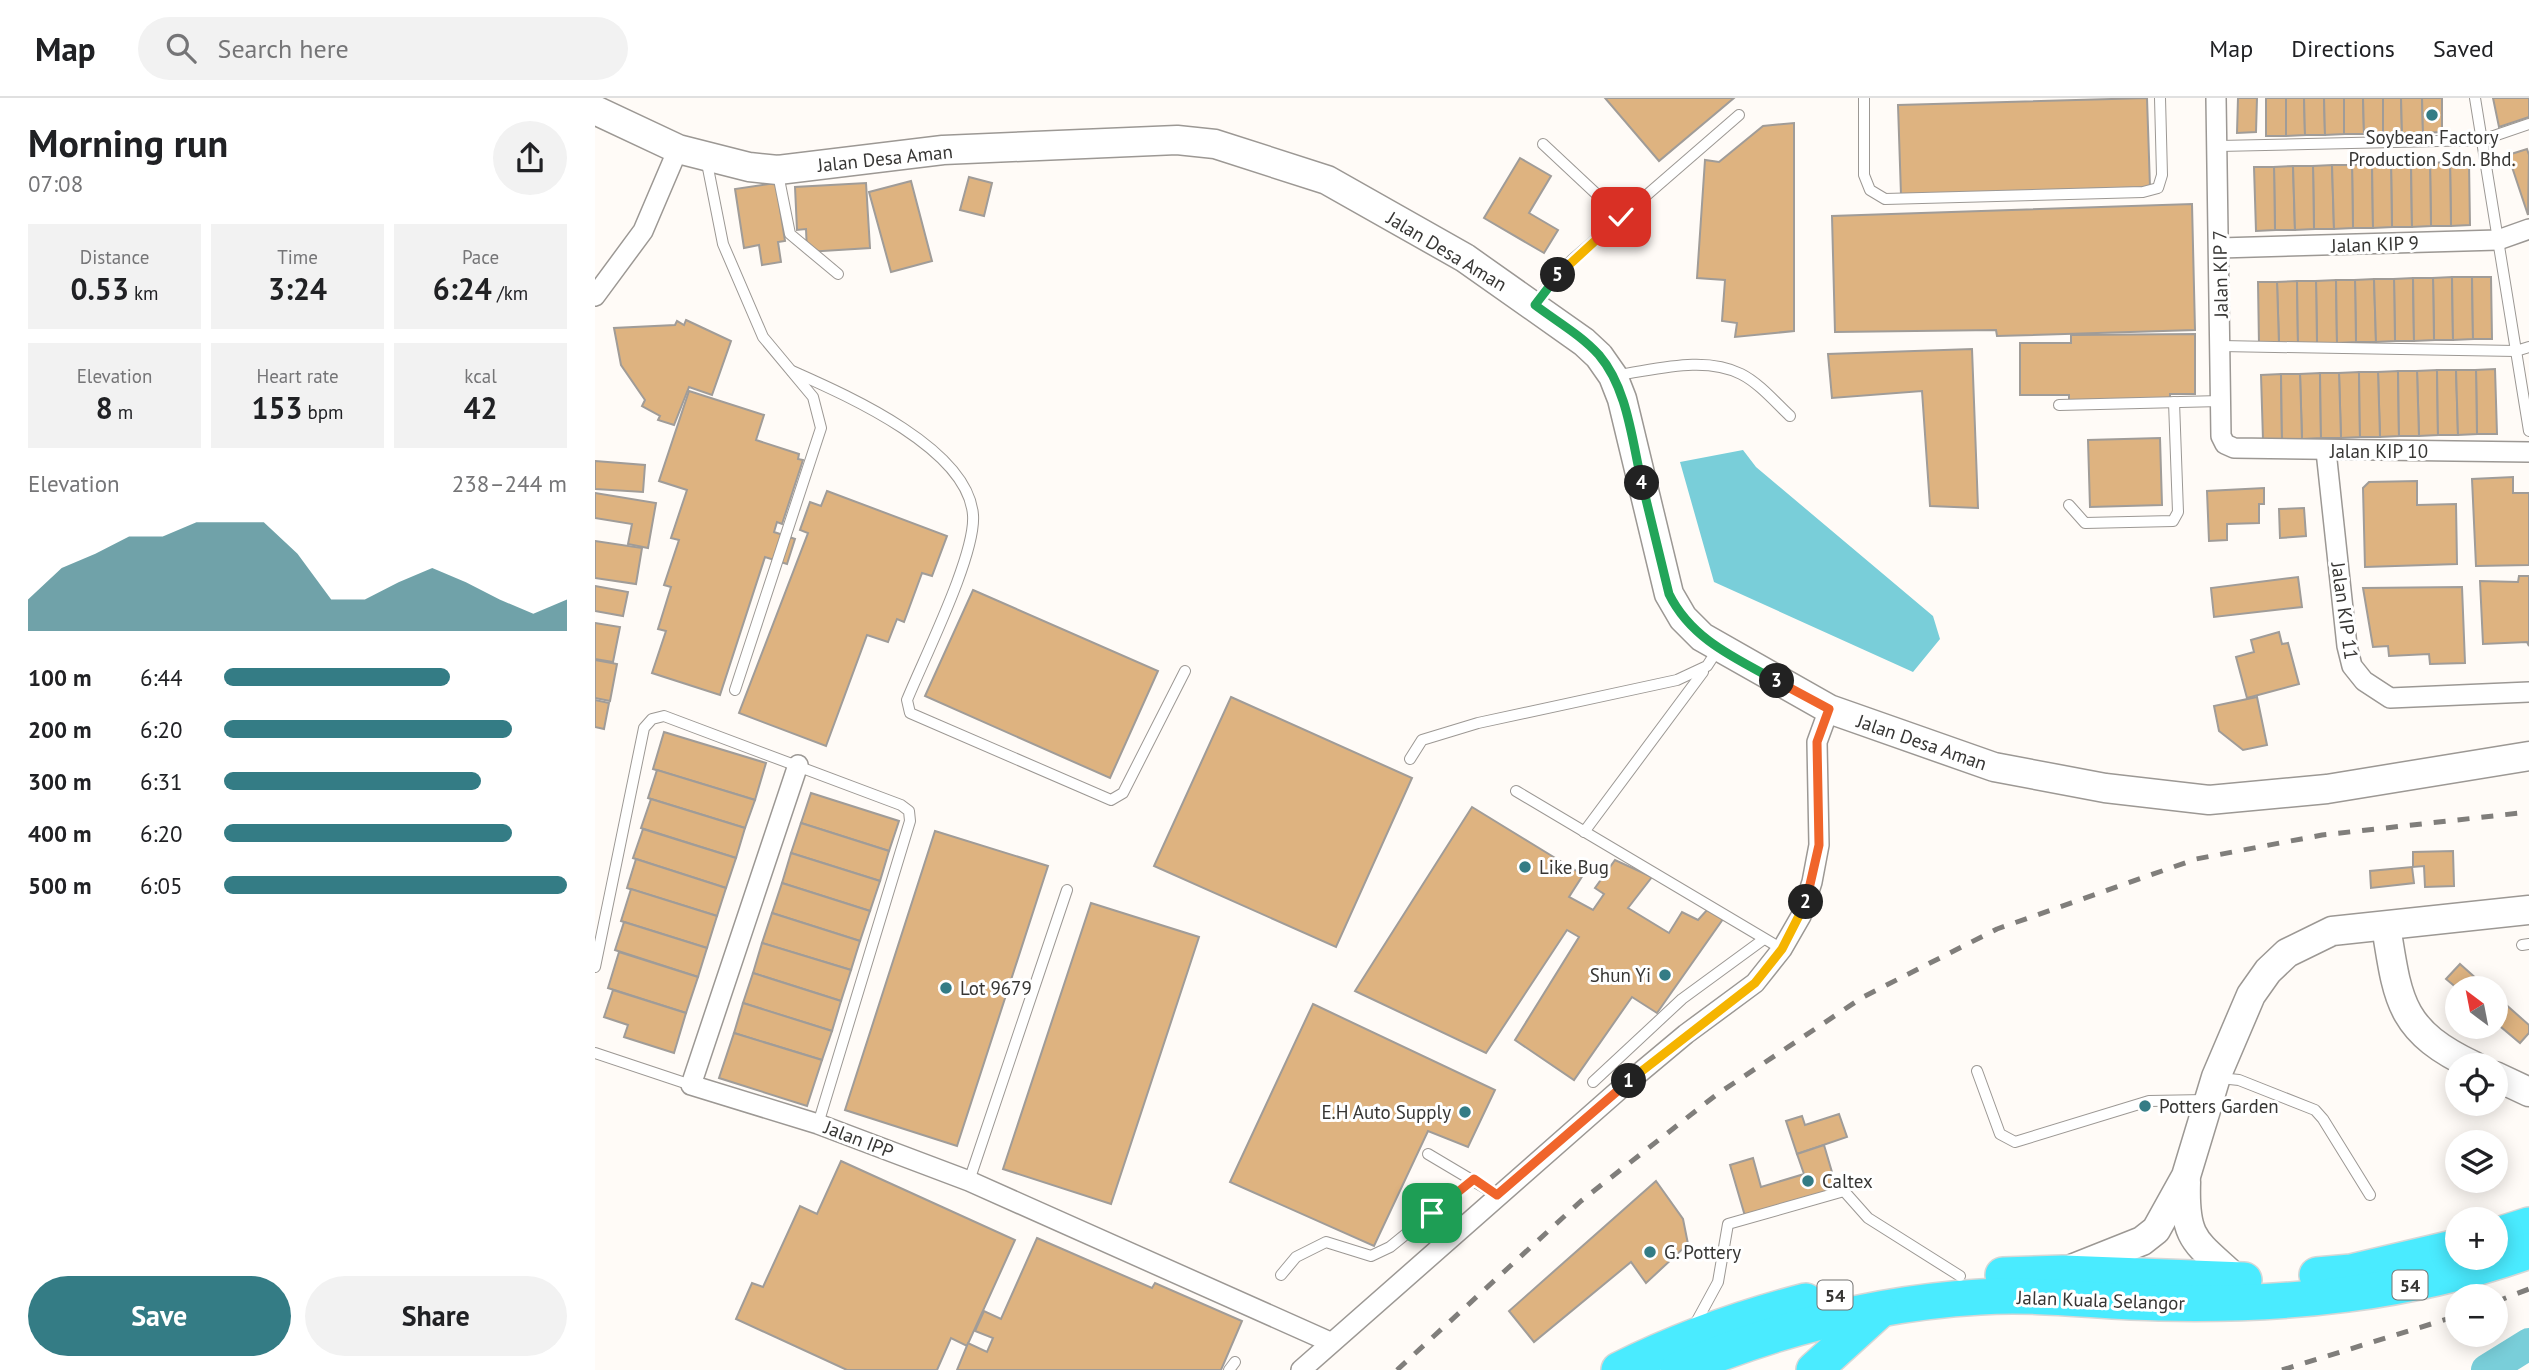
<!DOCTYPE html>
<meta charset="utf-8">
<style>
:root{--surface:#fff;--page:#f2f2f2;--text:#202124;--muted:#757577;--line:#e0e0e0;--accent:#347c85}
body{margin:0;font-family:"PT Sans",sans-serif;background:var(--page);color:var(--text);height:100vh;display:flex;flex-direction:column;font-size:26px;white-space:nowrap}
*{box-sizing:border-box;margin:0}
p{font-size:23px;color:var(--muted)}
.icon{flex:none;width:38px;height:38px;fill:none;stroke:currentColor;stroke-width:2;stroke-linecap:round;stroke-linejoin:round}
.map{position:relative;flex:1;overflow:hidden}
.sheet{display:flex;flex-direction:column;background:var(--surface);width:595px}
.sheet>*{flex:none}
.needle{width:46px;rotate:328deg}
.buttons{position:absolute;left:1850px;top:878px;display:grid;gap:14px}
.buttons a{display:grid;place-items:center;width:63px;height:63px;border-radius:50%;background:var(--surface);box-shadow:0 4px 18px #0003;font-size:35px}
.pin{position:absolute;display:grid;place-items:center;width:60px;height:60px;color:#fff;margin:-30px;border-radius:14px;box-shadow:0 4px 10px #0006}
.km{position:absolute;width:35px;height:35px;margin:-18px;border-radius:50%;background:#222;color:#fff;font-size:19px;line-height:35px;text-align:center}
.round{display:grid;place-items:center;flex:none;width:74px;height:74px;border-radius:37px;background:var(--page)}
.summary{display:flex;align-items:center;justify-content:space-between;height:119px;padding:0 28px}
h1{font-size:38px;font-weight:600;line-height:52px}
.figures{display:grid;grid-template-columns:repeat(3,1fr);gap:10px;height:119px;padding:7px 28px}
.figures div{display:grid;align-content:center;border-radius:0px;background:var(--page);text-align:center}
.figures b{font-size:30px;font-weight:600}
.figures small{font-size:19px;font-weight:400}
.figures p{font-size:19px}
.chart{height:196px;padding:14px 28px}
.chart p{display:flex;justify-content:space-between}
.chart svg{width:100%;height:126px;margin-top:7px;fill:var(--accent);opacity:.7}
.button{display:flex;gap:14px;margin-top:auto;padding:14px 28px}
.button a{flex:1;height:80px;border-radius:42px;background:var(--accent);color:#fff;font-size:28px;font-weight:600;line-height:80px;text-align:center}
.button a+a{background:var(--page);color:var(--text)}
ul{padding:0 28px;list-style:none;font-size:23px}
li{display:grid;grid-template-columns:112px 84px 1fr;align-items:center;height:52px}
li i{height:18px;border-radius:9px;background:var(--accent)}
header{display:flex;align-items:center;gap:42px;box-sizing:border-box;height:98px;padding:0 35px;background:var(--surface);border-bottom:2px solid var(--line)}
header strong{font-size:33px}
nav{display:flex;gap:38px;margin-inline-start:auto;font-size:24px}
.search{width:490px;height:63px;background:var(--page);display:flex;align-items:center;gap:18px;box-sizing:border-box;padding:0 24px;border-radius:38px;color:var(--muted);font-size:26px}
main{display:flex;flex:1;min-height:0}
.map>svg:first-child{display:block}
.water{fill:#79ced9}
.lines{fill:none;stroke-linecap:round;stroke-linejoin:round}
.river{stroke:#79ced9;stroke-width:32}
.building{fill:#deb380;stroke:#a09c98;stroke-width:2}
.lane-casing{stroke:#9c9894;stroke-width:12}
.street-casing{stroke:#9c9894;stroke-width:22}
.secondary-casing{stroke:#9c9894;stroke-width:31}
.highway-casing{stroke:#d7d7d6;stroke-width:38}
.lane{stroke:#fff;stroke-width:10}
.street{stroke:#fff;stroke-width:19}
.secondary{stroke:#fff;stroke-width:28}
.highway{stroke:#4aebff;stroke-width:35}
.rail{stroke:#807e7b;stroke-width:5;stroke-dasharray:12 12;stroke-linecap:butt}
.split-1-casing{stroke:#fff;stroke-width:14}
.split-2-casing{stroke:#fff;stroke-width:14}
.split-3-casing{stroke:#fff;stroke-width:14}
.split-4-casing{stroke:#fff;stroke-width:14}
.split-5-casing{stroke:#fff;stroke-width:14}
.split-6-casing{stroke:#fff;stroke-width:14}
.split-1{stroke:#f0652b;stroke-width:9}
.split-2{stroke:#f5b400;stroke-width:9}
.split-3{stroke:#f0652b;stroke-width:9}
.split-4{stroke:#22a559;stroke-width:9}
.split-5{stroke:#22a559;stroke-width:9}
.split-6{stroke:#f5b400;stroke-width:9}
.poi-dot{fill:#347c85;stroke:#fff;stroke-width:2.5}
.labels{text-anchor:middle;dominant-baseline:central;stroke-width:6;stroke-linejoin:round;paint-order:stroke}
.shield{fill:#fff;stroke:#737271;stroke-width:2}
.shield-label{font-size:18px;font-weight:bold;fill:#373634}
.poi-label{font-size:19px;fill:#373634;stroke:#fff;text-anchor:start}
.street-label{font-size:19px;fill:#373634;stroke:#fff}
</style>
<header>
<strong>Map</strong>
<div class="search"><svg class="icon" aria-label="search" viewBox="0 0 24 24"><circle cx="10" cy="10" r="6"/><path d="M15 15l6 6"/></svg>Search here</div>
<nav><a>Map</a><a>Directions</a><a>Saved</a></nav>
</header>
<main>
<section class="sheet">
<div class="summary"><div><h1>Morning run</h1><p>07:08</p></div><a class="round"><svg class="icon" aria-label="share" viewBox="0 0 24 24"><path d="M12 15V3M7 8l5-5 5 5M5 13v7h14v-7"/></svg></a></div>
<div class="figures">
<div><p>Distance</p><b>0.53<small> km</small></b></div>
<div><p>Time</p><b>3:24</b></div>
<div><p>Pace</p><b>6:24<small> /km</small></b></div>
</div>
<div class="figures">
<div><p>Elevation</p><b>8<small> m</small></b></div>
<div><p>Heart rate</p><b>153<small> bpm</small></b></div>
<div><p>kcal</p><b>42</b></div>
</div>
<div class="chart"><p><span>Elevation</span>238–244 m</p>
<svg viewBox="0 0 160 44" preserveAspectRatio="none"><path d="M0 44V33L10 22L20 17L30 11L40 11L50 6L60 6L70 6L80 17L90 33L100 33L110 27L120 22L130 27L140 33L150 38L160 33V44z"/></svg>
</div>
<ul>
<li><b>100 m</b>6:44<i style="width:66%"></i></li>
<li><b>200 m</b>6:20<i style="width:84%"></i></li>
<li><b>300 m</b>6:31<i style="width:75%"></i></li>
<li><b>400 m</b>6:20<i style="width:84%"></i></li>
<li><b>500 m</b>6:05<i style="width:100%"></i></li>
</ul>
<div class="button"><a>Save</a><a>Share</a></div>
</section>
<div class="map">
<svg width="1934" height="1272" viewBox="0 0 1934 1272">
<rect width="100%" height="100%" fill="#fffbf7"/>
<path class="water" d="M1148,352L1161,369L1338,518L1345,541L1318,574L1119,484L1085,364Z"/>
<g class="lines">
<path class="river" d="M1892,1272L1934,1246"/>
</g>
<g class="building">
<path d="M1010,0H1139L1064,63Z"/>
<path d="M1552,0L1555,89L1306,97L1303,7Z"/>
<path d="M1643,0H1662L1661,34L1642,35Z"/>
<rect x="1671" y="0" width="20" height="38"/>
<path d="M1691,0H1709L1710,37L1691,38Z"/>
<path d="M1709,0H1729L1730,37H1710Z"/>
<path d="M1729,0H1749V36L1730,37Z"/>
<path d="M1749,0H1768L1769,36H1749Z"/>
<path d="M1768,0H1788V35L1769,36Z"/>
<path d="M1788,0H1806L1807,35H1788Z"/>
<path d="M1806,0H1827L1828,35H1807Z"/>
<path d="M1827,0H1847V34L1828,35Z"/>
<path d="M1898,0H1934V19L1904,29Z"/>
<path d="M1199,25V233L1140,239L1142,225L1127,223L1130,182L1102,180L1110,62L1124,64L1168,28Z"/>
<path d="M1932,51L1934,57L1933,117L1913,57Z"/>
<path d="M925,60L956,78L934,115L963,132L949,155L889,120Z"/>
<path d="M1855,64H1874L1875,127L1856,128Z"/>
<path d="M1855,64L1856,128H1836L1835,65Z"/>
<path d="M1816,65L1817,129H1797L1796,66Z"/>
<path d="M1816,65H1835L1836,128L1817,129Z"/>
<path d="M1777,66L1778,130H1758L1757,67Z"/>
<path d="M1777,66H1796L1797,129L1778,130Z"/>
<path d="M1737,67L1739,131H1719L1718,68Z"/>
<path d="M1737,67H1757L1758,130L1739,131Z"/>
<path d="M1698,68L1700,132H1680L1679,69Z"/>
<path d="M1698,68H1718L1719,131L1700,132Z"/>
<path d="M1659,69H1679L1680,132L1661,133Z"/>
<path d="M374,79L397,85L389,118L365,112Z"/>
<path d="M316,83L337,163L296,174L274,94Z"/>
<path d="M181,85L190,143L183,144L186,164L167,167L164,147L149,150L140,91Z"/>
<path d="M271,85L275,150L212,154L211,131L202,132L200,89Z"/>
<path d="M1597,106L1600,232L1402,238L1401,232L1240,234L1237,118Z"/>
<path d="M1857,179L1858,242H1839L1838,180Z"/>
<path d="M1857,179H1877L1878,241L1858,242Z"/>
<path d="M1877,179H1896L1897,241H1878Z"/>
<path d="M1818,180L1819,243H1800L1799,181Z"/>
<path d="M1818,180H1838L1839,242L1819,243Z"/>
<path d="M1779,181L1781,244H1761L1760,182Z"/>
<path d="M1779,181H1799L1800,243L1781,244Z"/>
<path d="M1741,182L1742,245H1722L1721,183Z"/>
<path d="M1741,182H1760L1761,244L1742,245Z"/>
<path d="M1702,183L1703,246H1684L1682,184Z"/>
<path d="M1702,183H1721L1722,245L1703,246Z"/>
<path d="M1663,184H1682L1684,246L1664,247Z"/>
<path d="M91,222L136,243L117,297L94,289L79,327L63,322L65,318L47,308L50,302L26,267L19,230L80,227L82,223L89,227Z"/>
<path d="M1600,236V296H1575V306L1474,307V297H1425V245H1476V237Z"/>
<path d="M1377,251L1383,410L1335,408L1327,293L1237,300L1233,256Z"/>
<path d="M1900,271L1902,336H1882L1881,272Z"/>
<path d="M1842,272L1843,337L1824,338L1822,273Z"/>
<path d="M1842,272H1861L1863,337H1843Z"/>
<path d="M1861,272H1881L1882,336L1863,337Z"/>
<path d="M1803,273L1804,338L1785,339L1783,274Z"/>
<path d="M1803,273H1822L1824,338H1804Z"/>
<path d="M1764,274L1765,339L1746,340L1744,275Z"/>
<path d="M1764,274H1783L1785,339H1765Z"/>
<path d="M1725,275L1726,340L1707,341L1705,276Z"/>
<path d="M1725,275H1744L1746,340H1726Z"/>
<path d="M1686,276L1687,341L1668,342L1666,277Z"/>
<path d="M1686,276H1705L1707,341H1687Z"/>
<path d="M94,293L169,317L161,342L204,356L203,361L208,362L187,426L182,424L179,434L200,441L192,466L170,459L125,597L57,575L71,533L63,531L76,489L69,487L84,442L76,440L92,392L64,383Z"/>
<path d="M1565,340L1567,407L1495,409L1493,342Z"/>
<path d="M0,363L50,367L48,394L0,391Z"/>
<path d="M1918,379V395H1934V467L1881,468L1877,381Z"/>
<path d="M1822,383V407L1861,406L1862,466L1770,469L1768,390L1774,384Z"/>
<path d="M1669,390V406H1664V425L1632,426V442L1614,443L1612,393Z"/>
<path d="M232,393L352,438L337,478L327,475L309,524L302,521L293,544L272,537L231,648L144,615L213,435L205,432L215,404L226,408Z"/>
<path d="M0,395L61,405L53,450L33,446L37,426L0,420Z"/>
<path d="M1709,410L1711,438L1685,440L1684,411Z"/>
<path d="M0,443L47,450L41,486L0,480Z"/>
<path d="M1924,478H1934V548L1932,544L1888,546L1885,483L1923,484Z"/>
<path d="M1703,479L1707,509L1619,519L1616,490Z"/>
<path d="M0,488L33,494L28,518L0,513Z"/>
<path d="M1867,489L1870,565L1835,566L1834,556L1794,558L1793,548L1778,549L1768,490Z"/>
<path d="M378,492L563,573L515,680L330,598Z"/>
<path d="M0,525L25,529L18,564L0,561Z"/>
<path d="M1684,534L1687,546L1693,545L1704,586L1652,600L1641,559L1659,554L1656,542Z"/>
<path d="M0,562L22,566L15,603L0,600Z"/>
<path d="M636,599L817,680L741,849L559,768Z"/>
<path d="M1662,599L1672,647L1648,652L1624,633L1619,608Z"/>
<path d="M0,602L14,605L9,631L0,629Z"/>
<path d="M69,634L171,665L160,702L58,671Z"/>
<path d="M62,672L160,702L150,730L53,700Z"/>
<path d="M216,695L304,723L294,753L206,725Z"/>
<path d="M56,701L150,730L141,760L46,730Z"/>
<path d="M877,709L988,777L974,799L998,812L1009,796L1000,790L1020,762L1057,779L1033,810L1074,835L1087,814L1103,822L1112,812L1128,821L1062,915L1037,899L979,982L920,942L984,839L972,832L891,955L760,893Z"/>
<path d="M206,725L294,753L285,783L196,755Z"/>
<path d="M48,731L141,760L131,790L38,760Z"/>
<path d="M340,733L453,768L362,1048L250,1012Z"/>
<path d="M1858,753L1859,788L1830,789L1829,768L1818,769V754Z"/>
<path d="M196,755L285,783L275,813L187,785Z"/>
<path d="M41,761L131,790L122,818L32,790Z"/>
<path d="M1817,769L1819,785L1776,790L1775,773Z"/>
<path d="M187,785L275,813L265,843L177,815Z"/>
<path d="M36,791L122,818L112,850L26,823Z"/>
<path d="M496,805L604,839L516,1106L408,1071Z"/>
<path d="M177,815L265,843L256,872L167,845Z"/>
<path d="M29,824L112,850L103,879L20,852Z"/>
<path d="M167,845L256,872L246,903L158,875Z"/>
<path d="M24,854L103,879L91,915L13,890Z"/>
<path d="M1865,866L1893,891H1863L1851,881Z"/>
<path d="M158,875L246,903L237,933L148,905Z"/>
<path d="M18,892L91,915L79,955L29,939L33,927L9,919Z"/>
<path d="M1900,897L1934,927V935L1925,945L1900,924Z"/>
<path d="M148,905L237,933L227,962L139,935Z"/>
<path d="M718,906L900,992L873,1049L833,1033L779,1148L635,1084Z"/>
<path d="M139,935L227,962L212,1008L124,980Z"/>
<path d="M1244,1016L1252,1039L1202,1056L1191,1023L1207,1018L1210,1027Z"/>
<path d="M1229,1047L1242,1091L1150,1118L1135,1067L1158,1060L1166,1089L1209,1076L1202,1056Z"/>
<path d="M246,1063L420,1142L372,1248L356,1240L342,1272H252L141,1221L157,1185L168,1189L205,1108L222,1116Z"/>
<path d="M1061,1083L1088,1121L1093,1146L1051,1185L1036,1164L939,1244L914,1213Z"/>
<path d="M442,1140L557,1190L560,1185L647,1223L626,1272H362L373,1245L392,1254L398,1240L380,1233L389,1213L406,1221Z"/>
</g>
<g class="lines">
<g class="lane-casing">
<g id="lane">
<path d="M1269,0V77L1275,92L1290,101L1548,94L1563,90L1567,77L1565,0"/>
<path d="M1880,0L1934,333"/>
<path d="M948,46L1026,119"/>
<path d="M1624,48L1887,42L1934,26"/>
<path d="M111,60L128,146L168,239L218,299L226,330L140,592"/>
<path d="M183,76L195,136L243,176"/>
<path d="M940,207L956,184L978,161L1144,17"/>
<path d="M1626,248L1921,253L1934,249"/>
<path d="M197,273C251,297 373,350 378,417C381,457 329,560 312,602L315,615L516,702L528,695L590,573"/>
<path d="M1022,277C1060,272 1109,257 1146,276C1164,285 1180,304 1195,318"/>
<path d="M1464,307L1626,303"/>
<path d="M1474,407L1490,425L1578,423L1583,414L1579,304"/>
<path d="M815,661L827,642L883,625L1082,582L1112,568L1123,551"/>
<path d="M921,693L1187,851"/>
<path d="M989,734L1108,574"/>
<path d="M1927,847L1934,846"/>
<path d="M0,869L49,630L57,621L69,618L306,707L314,713L315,723L223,1026"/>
<path d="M0,955L96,987"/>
<path d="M1382,973L1405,1036L1420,1044L1554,1003L1610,1002"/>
<path d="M1625,980L1644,982L1720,1012L1728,1021L1775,1097"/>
<path d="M998,984L1087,901L1169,841"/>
<path d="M833,1056L902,1097"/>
<path d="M374,1083L472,792"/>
<path d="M686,1177L701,1159L731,1144L776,1158L795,1149L879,1081"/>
<path d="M1098,1230L1123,1184L1133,1126L1249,1093L1273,1120L1365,1178"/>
<path d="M634,1272L640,1264"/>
</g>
</g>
<g class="street-casing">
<g id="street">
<path d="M1621,0L1626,338L1630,346L1639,350L1934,354"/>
<path d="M1625,150L1903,142L1934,131"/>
<path d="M0,198L48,133L83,51"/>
<path d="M1731,353L1752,548L1757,568L1769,583L1795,600L1934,594"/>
<path d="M203,667L96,987L223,1026L374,1083L735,1244"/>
<path d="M706,1272L1024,992L1091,936L1160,885L1187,851L1206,818L1217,784L1224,747L1222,644L1234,611"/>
</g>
</g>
<g class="secondary-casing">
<g id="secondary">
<path d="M0,12L83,51L154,69L183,72L348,52L582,42L620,46L732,82L870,160L989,244L1004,258L1018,278L1027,301L1074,496L1088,520L1107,539L1234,611L1399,669L1510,690L1614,702L1732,691L1934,658"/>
<path d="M1791,828C1803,904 1805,933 1879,968"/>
<path d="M1900,978L1934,994"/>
<path d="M1591,1084C1589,1144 1601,1143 1642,1182"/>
<path d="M1474,1172L1547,1143L1561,1132L1591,1078L1621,979L1656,897L1673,873L1692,855L1737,833L1934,812"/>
</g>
</g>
<g class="highway-casing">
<g id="highway">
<path d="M1900,1138L1934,1127"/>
<path d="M1408,1177L1468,1175L1649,1182"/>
<path d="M1722,1177L1756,1174L1862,1149"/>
<path d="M1024,1272C1084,1242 1145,1220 1211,1203"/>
<path d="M1083,1272C1178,1232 1281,1205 1385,1199C1445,1195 1505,1204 1564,1205C1692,1208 1813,1196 1934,1153"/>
<path d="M1219,1272L1285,1212"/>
</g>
</g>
<use href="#lane" class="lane"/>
<use href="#street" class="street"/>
<use href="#secondary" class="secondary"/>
<use href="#highway" class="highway"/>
<g class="rail">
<path d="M1900,1204L1934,1191"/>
<path d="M802,1272L986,1103L1121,997L1268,899L1402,831L1601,761L1727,737L1934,714"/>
<path d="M1687,1272L1862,1218"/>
</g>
</g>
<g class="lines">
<g class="split-1-casing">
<path id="split-1" d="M837,1115L879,1081L902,1097L1034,983"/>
</g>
<g class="split-2-casing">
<path id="split-2" d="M1034,983L1160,885L1187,851L1211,804"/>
</g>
<g class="split-3-casing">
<path id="split-3" d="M1182,583L1234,611L1222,644L1224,747L1211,804"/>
</g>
<g class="split-4-casing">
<path id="split-4" d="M1047,385L1074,496C1096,541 1140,560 1182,583"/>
</g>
<g class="split-5-casing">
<path id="split-5" d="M963,177L940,207C961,223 986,237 1004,257C1033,291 1037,344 1047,385"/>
</g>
<g class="split-6-casing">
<path id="split-6" d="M963,177L1026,119"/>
</g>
<use href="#split-1" class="split-1"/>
<use href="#split-2" class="split-2"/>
<use href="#split-3" class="split-3"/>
<use href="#split-4" class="split-4"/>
<use href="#split-5" class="split-5"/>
<use href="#split-6" class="split-6"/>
</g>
<g class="poi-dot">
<circle cx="1837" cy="17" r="7"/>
<circle cx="930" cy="769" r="7"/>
<circle cx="1070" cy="877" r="7"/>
<circle cx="351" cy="890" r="7"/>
<circle cx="1550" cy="1008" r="7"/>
<circle cx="870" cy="1014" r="7"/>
<circle cx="1213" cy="1083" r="7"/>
<circle cx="1055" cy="1154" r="7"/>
</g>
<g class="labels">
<g class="shield">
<rect x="1797.5" y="1172.5" width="35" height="29" rx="5"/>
<rect x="1222.5" y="1182.5" width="35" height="29" rx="5"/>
</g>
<g class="shield-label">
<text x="1815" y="1187">54</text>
<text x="1240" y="1197">54</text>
</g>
<g class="poi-label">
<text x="1837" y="39" text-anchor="middle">Soybean Factory<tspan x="1837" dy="22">Production Sdn. Bhd.</tspan></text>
<text x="944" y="769">Like Bug</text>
<text x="1056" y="877" text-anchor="end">Shun Yi</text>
<text x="365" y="890">Lot 9679</text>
<text x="1564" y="1008">Potters Garden</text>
<text x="856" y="1014" text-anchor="end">E.H Auto Supply</text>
<text x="1227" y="1083">Caltex</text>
<text x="1069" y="1154">G. Pottery</text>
</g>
<g class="street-label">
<text transform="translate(290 60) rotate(-6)">Jalan Desa Aman</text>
<text transform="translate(1780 146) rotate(-2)">Jalan KIP 9</text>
<text transform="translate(852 153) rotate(31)">Jalan Desa Aman</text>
<text transform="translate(1625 176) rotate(-91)">Jalan KIP 7</text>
<text x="1784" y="353">Jalan KIP 10</text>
<text transform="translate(1750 513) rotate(82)">Jalan KIP 11</text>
<text transform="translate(1327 644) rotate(19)">Jalan Desa Aman</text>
<text transform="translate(264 1041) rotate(21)">Jalan IPP</text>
<text transform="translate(1506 1202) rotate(2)">Jalan Kuala Selangor</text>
</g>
</g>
</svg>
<div class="buttons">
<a><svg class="needle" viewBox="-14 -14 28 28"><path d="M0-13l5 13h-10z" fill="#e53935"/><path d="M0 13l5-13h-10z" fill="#757577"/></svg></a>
<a><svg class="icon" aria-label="locate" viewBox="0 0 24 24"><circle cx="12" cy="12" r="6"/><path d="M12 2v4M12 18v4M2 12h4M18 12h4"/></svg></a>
<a><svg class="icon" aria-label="layers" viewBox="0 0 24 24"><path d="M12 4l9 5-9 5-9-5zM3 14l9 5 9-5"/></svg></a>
<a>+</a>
<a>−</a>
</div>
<div class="pin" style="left:837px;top:1115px;background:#1e9e55"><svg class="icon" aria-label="arrive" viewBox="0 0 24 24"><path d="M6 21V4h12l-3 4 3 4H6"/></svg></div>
<div class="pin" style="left:1026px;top:119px;background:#d93025"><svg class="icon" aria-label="check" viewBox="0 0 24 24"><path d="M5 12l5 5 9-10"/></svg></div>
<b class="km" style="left:1034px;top:983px">1</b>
<b class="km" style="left:1211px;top:804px">2</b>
<b class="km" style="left:1182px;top:583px">3</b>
<b class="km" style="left:1047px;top:385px">4</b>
<b class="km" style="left:963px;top:177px">5</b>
</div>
</main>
